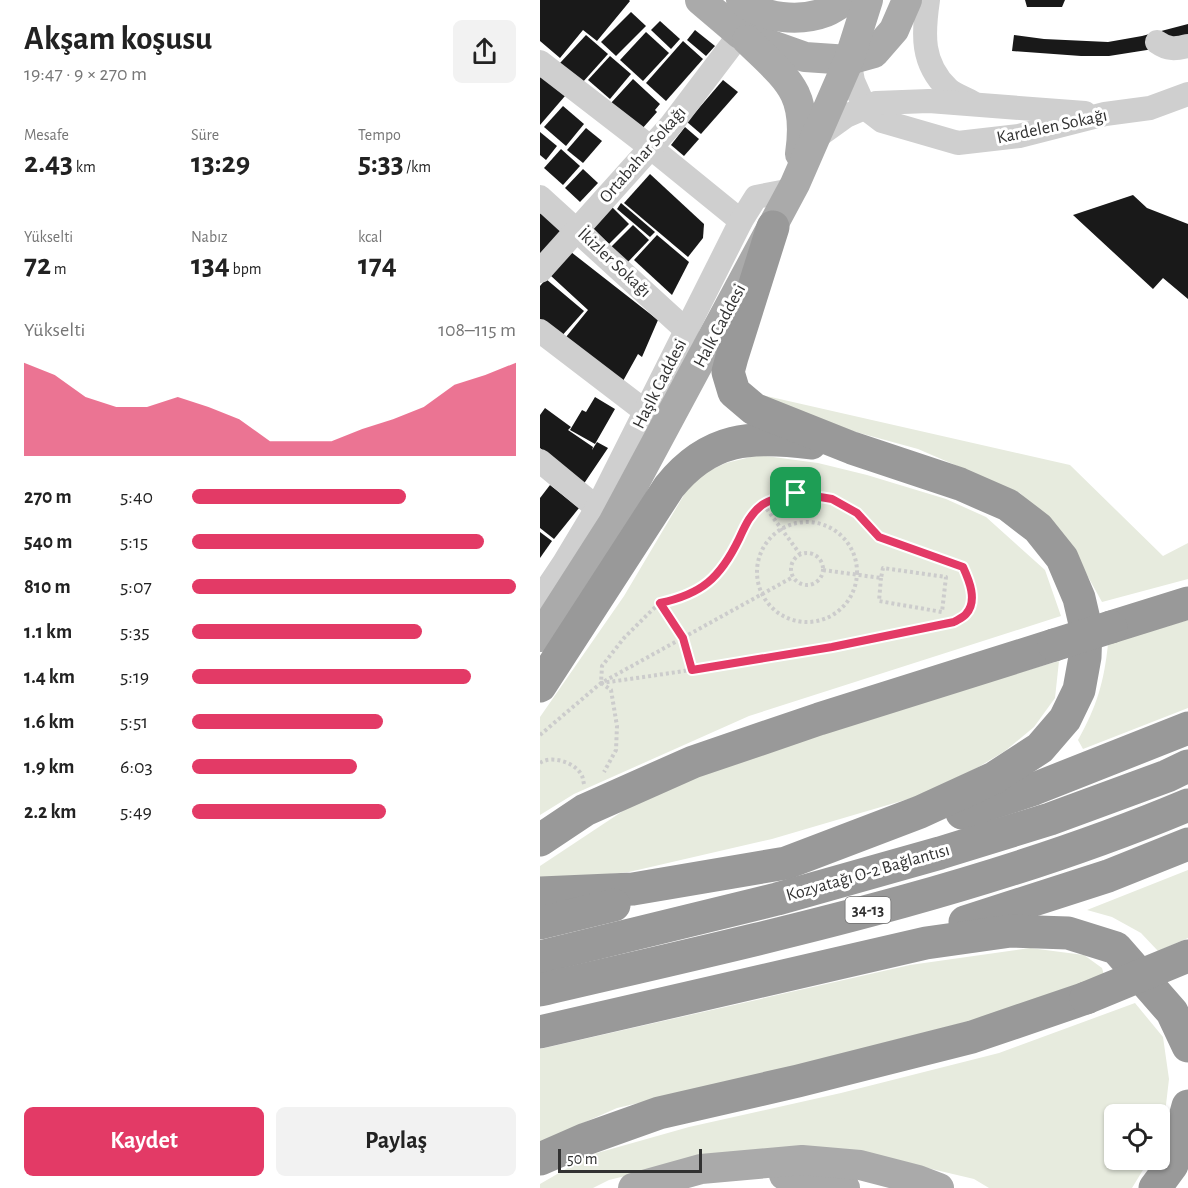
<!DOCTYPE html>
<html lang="tr">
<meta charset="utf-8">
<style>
:root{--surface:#fff;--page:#f2f2f2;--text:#222;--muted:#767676;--accent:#e33a66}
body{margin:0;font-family:"Alegreya Sans",sans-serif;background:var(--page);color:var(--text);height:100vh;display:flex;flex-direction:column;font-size:22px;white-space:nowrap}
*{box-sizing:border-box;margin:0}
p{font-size:20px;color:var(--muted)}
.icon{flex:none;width:33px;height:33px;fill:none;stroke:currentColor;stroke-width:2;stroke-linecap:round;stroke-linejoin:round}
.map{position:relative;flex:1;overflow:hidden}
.drawer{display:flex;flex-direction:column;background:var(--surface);width:540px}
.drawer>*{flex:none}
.buttons{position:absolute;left:564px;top:1104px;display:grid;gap:12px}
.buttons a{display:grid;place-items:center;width:66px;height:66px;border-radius:9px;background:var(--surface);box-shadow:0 2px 4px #0004;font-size:30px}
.scale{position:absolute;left:18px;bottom:15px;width:144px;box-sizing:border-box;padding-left:6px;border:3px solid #323232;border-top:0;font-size:16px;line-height:21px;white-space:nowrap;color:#323232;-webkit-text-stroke:4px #fff;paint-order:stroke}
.pin{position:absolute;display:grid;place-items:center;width:51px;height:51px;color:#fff;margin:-26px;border-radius:12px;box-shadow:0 3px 9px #0006}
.round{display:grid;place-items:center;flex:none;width:63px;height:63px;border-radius:9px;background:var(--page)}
.headline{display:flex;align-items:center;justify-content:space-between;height:102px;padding:0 24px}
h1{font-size:33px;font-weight:700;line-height:45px}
.stats{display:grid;grid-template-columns:repeat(3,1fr);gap:9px;height:102px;padding:6px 24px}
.stats div{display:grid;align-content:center}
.stats b{font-size:30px;font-weight:700}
.stats small{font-size:16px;font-weight:400}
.stats p{font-size:16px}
.chart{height:168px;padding:12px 24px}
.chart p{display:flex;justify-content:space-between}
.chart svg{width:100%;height:108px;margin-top:6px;fill:var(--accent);opacity:.7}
.button{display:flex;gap:12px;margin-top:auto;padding:12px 24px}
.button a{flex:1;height:69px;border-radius:9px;background:var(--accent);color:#fff;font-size:24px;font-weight:700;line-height:69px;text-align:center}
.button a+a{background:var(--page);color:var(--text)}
ul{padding:0 24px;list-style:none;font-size:20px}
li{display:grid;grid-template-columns:96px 72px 1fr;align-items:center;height:45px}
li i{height:15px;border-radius:8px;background:var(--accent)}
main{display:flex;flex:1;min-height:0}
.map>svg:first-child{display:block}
.green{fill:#e7ebde}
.building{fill:#191919}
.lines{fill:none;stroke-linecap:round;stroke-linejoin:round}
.path{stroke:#ccc;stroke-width:4;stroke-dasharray:3 3;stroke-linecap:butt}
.minor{stroke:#cfcfcf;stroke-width:24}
.major{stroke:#aaa;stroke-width:30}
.highway{stroke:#999;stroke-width:33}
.highway-bridge{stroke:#999;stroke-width:33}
.route-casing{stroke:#fff;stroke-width:12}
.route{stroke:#e33a66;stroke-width:8}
.labels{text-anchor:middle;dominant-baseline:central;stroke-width:6;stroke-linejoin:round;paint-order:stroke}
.shield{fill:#fff;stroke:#707070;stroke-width:1.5}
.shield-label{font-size:16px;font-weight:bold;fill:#323232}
.street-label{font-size:18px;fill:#323232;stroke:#fff}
</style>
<main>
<section class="drawer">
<div class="headline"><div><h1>Akşam koşusu</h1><p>19:47 · 9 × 270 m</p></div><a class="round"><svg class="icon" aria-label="share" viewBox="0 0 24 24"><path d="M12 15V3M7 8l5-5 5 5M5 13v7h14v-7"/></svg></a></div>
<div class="stats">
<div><p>Mesafe</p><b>2.43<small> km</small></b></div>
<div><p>Süre</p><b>13:29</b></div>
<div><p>Tempo</p><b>5:33<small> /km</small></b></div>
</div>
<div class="stats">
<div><p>Yükselti</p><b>72<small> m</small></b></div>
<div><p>Nabız</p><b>134<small> bpm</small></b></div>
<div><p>kcal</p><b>174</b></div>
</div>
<div class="chart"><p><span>Yükselti</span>108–115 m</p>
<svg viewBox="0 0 160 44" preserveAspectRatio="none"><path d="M0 44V6L10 11L20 20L30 24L40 24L50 20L60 24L70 29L80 38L90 38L100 38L110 33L120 29L130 24L140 15L150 11L160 6V44z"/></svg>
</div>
<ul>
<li><b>270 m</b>5:40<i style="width:66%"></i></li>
<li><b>540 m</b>5:15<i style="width:90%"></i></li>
<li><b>810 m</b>5:07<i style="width:100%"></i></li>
<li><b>1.1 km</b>5:35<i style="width:71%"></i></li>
<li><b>1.4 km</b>5:19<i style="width:86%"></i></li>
<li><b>1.6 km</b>5:51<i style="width:59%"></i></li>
<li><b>1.9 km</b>6:03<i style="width:51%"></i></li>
<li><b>2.2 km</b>5:49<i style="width:60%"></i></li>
</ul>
<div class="button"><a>Kaydet</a><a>Paylaş</a></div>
</section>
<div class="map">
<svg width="648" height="1188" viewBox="0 0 648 1188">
<rect width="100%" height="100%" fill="#fff"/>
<g class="green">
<path d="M213,393L530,465L623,556L648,543V579L562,602L532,548L480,493L378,449L221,406Z"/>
<path d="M219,455L278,463L327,475L406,499L446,517L505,570L521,616L209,716L34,794L0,815V717L84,596L154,478L186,463Z"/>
<path d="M648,620V708L543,749L538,740C557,706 564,682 568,644Z"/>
<path d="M519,661L515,698L494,727L465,751L437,768L375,797L232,839L89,872L42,877L0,879V866L98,801L159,775L287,729Z"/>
<path d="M648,870V938L618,951L601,933L572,917L547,910Z"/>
<path d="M490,948L544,955L562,968L564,975L430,1021L198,1080L77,1108L0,1142V1049L370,965Z"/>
<path d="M595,1003L623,1037L629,1079L622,1139L620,1143V1114H574V1160H609L592,1188H449L434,1179L307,1149L170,1155L69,1180L53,1188H0V1184L50,1155L149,1127L301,1093L459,1053Z"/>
</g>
<g class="building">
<path d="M0,0H89L90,1L57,41L43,30L20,58L0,41Z"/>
<path d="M485,0H525L522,7H487Z"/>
<path d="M91,12L106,26L76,56L61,42Z"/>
<path d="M120,21L140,39L131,49L111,30Z"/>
<path d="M648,24V37L607,50L569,56H541L472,51L474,35L504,39L568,42L602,36Z"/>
<path d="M155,30L175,46L166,56L147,40Z"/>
<path d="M106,32L129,53L103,81L80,60Z"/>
<path d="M46,35L68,54L42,83L20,63Z"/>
<path d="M143,41L163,59L126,101L106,83Z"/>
<path d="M70,56L91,74L70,99L48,80Z"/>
<path d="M1,76L25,96L0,125V78Z"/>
<path d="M93,79L120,104L115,110L117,112L101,130L71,103Z"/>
<path d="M183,80L198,92L161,134L147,122Z"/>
<path d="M23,106L44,124L26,146L4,127Z"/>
<path d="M145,127L159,139L144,156L131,145Z"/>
<path d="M46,128L62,141L43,163L27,150Z"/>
<path d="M0,132L17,146L6,160L0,155Z"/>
<path d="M21,149L40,166L23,185L4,168Z"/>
<path d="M43,169L58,183L40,202L25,188Z"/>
<path d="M110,174L164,224L163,238L148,257L84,203Z"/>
<path d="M593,195L607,208L648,224V299L623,278L613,289L533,215Z"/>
<path d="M81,203L115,232L110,237L77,209Z"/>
<path d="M72,207L89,224L69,244L52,227Z"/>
<path d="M3,211L25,229L0,260V214Z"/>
<path d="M93,225L109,240L86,264L70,248Z"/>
<path d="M117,235L149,262L132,295L94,260Z"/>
<path d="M31,252L118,320L102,357L98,354L83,381L26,337L48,310L10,275Z"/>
<path d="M6,279L44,311L20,338L0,321V286Z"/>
<path d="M55,397L75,409L55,444L30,430L42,410L46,412Z"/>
<path d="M5,408L31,427L28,430L53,447L52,450L57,442L68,448L43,485L0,448V415Z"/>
<path d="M10,485L39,508L14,539L0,528V498Z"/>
<path d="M0,532L12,541L0,558Z"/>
</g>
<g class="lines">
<g class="path">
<path d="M256,493L292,499L317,514L339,537L422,567C431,584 433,596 427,614L414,623C296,646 179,667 61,683L62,666L84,638L108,614L120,603L145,597L167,584L187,561L210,517L223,504Z"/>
<path d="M223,504L260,554"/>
<circle cx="267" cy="572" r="50"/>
<circle cx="267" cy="569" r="16"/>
<path d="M283,570L341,578L343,568L406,577L402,612L339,601L341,578"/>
<path d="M120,603L143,638L152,670"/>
<path d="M61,683L71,690L77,726L76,750L64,772"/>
<path d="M0,735L61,683L253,577"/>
<path d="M0,763C11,755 34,762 41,774C43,777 43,780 44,784"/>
</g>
<g class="minor">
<path d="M388,0C383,34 381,63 408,89C414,95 425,98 433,103"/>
<path d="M617,42C628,50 636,49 648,46"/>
<path d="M309,60L313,81L325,108L342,121L418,143L479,136L565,114L610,108L648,94"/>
<path d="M0,62L110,147L201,221"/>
<path d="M274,139L306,116L336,103L389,101L545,113"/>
<path d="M0,197L147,331"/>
<path d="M0,271L131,125L200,34"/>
<path d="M0,331L106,412"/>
<path d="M0,461L57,508"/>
<path d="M0,599L24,563L57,508L201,221L216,197L252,190"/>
</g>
<g class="major">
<path d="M160,0L200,34L265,57L309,60L334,53L354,30L367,0"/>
<path d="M201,0C222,19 260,22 286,12C293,9 300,4 306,0"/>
<path d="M207,40C248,80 269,92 260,154"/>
<path d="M0,637L73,523L255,184L309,60L328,0"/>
<path d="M244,1175L305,1188"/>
<path d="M93,1188L161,1169L262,1160L320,1165L378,1180L399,1188"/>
</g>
<g class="highway">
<path d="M571,627L648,603"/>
<path d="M0,686L129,487C169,437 212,435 271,443"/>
<path d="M422,813L494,789L648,728"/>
<path d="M0,840L45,810L153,762L279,719L514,645"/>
<path d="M0,893L93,889L246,863L380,812L454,778L500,748L525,719L539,690L545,657L546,628L539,598L522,558L498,528L468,505L420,484L312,448L214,409L194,392L188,372L192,357L233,227"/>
<path d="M425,922L568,876L648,844"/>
<path d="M0,923L74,905"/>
<path d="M0,957L237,899L400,853L510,819L627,776L648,766"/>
<path d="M0,990C218,939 441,892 648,805"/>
<path d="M0,1032L386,943L471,931L528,933L576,948L632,1012L648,1046"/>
<path d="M0,1159L46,1139L119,1113L258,1081L432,1037L546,998"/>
<path d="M615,1188L632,1165L648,1106"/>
</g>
<g class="highway-bridge">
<path d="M514,645L571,627"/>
<path d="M546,998L648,956"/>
</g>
</g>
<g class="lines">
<g class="route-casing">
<path id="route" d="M256,493L292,499L317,513L339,537L423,567C429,580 438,601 426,614C424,617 417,620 414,622L292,647L152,670L143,638L120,603C162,594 180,578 199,539C205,526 210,514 222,505C230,499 246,496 256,493Z"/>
</g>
<use href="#route" class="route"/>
</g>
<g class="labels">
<rect class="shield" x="305.5" y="897" width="45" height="26" rx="4.5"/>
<g class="shield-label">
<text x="328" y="910">34-13</text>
</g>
<g class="street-label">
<text transform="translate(512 127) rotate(-12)">Kardelen Sokağı</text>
<text transform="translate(103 155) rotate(-49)">Ortabahar Sokağı</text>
<text transform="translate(74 263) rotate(43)">İkizler Sokağı</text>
<text transform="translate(180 326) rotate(-62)">Halk Caddesi</text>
<text transform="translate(120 384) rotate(-63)">Haşlk Caddesi</text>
<text transform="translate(328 873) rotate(-16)">Kozyatağı O-2 Bağlantısı</text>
</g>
</g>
</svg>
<div class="buttons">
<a><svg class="icon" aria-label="locate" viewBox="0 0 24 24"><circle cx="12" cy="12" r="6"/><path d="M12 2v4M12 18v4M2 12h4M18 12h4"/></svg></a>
</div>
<div class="scale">50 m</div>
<div class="pin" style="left:256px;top:493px;background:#1e9e55"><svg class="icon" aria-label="arrive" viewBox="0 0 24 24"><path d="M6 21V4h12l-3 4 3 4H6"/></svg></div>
</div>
</main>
